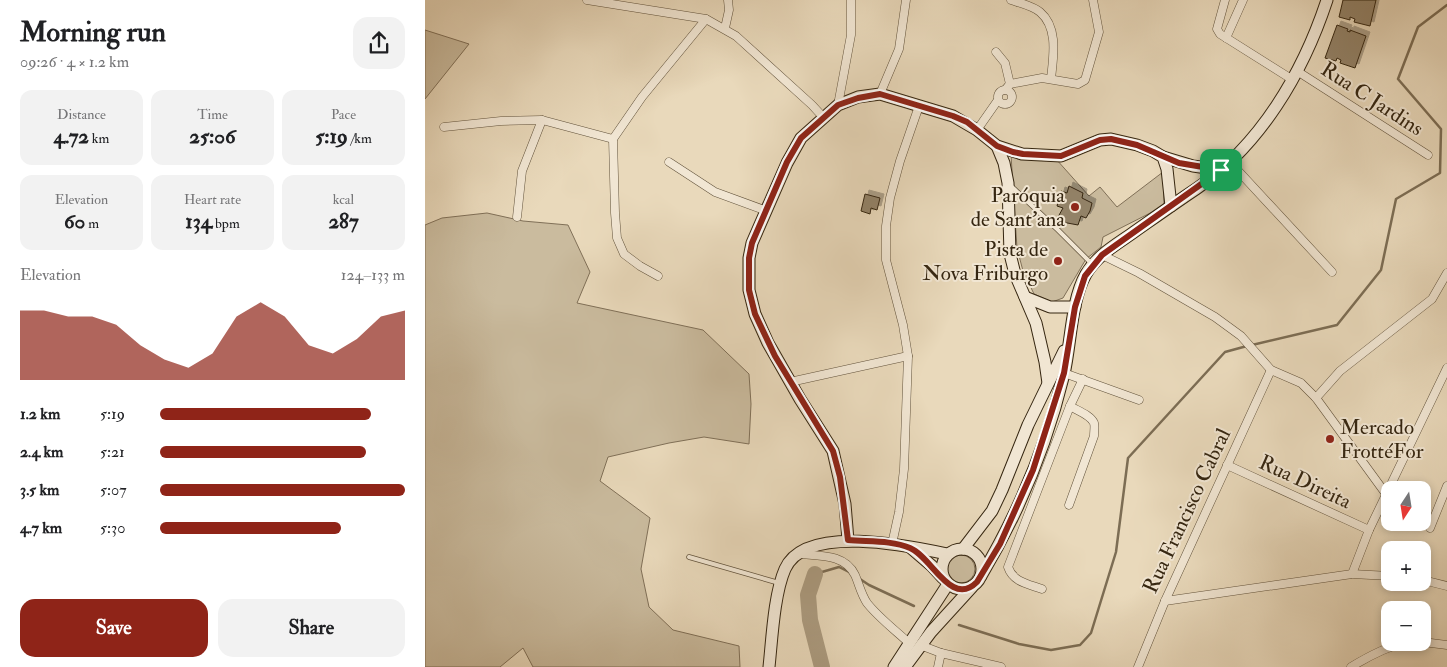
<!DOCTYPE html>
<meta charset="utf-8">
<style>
:root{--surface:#fff;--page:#f2f2f2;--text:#202124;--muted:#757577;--accent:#8f2418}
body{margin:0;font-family:"IM FELL Double Pica",serif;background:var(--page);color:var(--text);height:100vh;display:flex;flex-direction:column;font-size:19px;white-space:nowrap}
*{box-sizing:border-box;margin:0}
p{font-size:16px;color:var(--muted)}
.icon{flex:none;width:28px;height:28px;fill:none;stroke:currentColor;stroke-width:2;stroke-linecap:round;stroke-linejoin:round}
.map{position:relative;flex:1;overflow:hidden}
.drawer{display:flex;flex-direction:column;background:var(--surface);width:425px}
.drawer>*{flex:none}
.needle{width:32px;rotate:192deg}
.buttons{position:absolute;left:956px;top:481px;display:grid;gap:10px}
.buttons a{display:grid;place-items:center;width:50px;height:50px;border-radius:10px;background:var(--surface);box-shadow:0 2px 8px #0003;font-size:25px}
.pin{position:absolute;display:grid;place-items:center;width:42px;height:42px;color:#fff;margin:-21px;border-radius:10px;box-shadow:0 2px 8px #0006}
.round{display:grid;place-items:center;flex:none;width:52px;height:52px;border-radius:15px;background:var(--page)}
.summary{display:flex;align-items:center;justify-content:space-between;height:85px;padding:0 20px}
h1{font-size:28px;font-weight:700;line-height:38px}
.metrics{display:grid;grid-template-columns:repeat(3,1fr);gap:8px;height:85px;padding:5px 20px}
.metrics div{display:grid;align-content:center;border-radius:12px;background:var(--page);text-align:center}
.metrics b{font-size:21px;font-weight:700}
.metrics small{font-size:14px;font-weight:400}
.metrics p{font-size:14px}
.chart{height:140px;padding:10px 20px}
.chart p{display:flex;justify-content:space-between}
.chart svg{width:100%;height:90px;margin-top:5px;fill:var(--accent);opacity:.7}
.action{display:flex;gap:10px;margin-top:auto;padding:10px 20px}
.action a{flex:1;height:58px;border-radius:15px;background:var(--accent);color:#fff;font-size:20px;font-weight:700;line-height:58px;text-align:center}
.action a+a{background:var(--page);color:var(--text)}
ul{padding:0 20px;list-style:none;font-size:16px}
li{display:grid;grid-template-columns:80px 60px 1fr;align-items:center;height:38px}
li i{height:12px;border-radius:6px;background:var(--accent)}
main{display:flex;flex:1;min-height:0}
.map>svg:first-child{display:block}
.green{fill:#cabb9e;stroke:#807058}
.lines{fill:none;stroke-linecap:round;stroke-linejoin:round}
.stream{stroke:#7c6d54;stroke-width:2.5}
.river{stroke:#ac9c81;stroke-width:16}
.building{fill:#938369;stroke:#352611;filter:url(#shadow)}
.lane-casing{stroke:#62533c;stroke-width:5.5}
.street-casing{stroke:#62533c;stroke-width:9}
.secondary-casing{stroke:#352611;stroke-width:13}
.lane{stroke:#f1e6d3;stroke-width:4}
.street{stroke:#f1e6d3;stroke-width:8}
.secondary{stroke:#f1e6d3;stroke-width:11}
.route-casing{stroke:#fff;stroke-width:10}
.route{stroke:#8f2418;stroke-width:6}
.poi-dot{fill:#8f2418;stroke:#f1e6d3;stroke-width:2}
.labels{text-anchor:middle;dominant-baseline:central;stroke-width:4;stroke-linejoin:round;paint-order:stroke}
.street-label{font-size:21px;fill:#352611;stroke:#f1e6d3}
.poi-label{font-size:21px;fill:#352611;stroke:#f1e6d3;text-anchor:end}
</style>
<main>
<section class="drawer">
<div class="summary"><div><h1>Morning run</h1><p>09:26 · 4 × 1.2 km</p></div><a class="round"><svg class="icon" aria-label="share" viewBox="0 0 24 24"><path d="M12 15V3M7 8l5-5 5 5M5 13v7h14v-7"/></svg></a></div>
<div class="metrics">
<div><p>Distance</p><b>4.72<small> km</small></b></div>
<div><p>Time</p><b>25:06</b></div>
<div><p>Pace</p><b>5:19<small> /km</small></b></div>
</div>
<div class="metrics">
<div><p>Elevation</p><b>60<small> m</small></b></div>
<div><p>Heart rate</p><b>134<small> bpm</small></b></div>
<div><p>kcal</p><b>287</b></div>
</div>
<div class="chart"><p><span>Elevation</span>124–133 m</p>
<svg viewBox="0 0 160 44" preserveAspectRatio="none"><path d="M0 44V10L10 10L20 13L30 13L40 17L50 27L60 34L70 38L80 31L90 13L100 6L110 13L120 27L130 31L140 24L150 13L160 10V44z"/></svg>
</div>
<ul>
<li><b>1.2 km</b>5:19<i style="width:86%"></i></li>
<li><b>2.4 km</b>5:21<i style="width:84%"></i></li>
<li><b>3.5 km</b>5:07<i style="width:100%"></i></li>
<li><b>4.7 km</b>5:30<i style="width:74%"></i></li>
</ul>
<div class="action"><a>Save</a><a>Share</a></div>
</section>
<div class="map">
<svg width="1022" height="667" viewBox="0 0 1022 667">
<defs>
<filter id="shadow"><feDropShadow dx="4" dy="-4" stdDeviation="0" flood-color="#0004"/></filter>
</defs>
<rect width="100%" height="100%" fill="#e9d9bb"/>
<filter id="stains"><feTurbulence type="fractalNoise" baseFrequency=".004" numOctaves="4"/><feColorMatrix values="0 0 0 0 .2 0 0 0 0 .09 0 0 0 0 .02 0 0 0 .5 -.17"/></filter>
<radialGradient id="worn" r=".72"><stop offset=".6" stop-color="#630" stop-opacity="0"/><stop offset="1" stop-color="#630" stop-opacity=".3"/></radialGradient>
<g class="green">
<path d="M0,30L44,44L0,99Z"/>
<path d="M586,155L631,159L664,196L675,187L692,207L738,172L739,206L678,237L676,247L661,259L638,298L627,302L609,294L598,271L592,248Z"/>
<path d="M62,213L98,221L143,225L165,272L152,303L278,330L324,374L326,404L324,444L279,437L244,443L183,457L175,481L225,518L216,569L224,607L248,630L314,646L315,667H108L98,648L75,667H0V225L17,218Z"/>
<circle cx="536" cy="569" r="14"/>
</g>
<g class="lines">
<g class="stream">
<path d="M827,345L912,325L956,270L971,199L1015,173L1016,129L973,79L993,27L1022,5"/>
<path d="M390,574L414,567L426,573"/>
<path d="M435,579L444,585L489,606"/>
<path d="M534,625L594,644L626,650L655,645L666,633L691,552L703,458L800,352L822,346"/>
</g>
<path class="river" d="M390,574L383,595L385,620L397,667"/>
</g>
<g class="building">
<path d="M918,0H951L945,26L929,22L930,19L925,17V20L914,17Z"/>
<path d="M912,25L923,29L922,31L925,32V30L941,36L930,68L915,63L916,60L912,58L911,61L900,58Z"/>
<path d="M644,186L658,193L657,198L667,203L665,211L661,218L656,216L653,225L637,222L639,219L633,217L638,208L632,206L636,191L642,193Z"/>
<path d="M440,194L455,198L452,210L446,208L445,214L436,211Z"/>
</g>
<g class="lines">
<g class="lane-casing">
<g id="lane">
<path d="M587,187L633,230L666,263"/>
<path d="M264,557L354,583"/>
</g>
</g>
<g class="street-casing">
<g id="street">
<path d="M162,0L281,19L311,36L387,105L398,117"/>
<path d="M586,0C595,3 608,6 615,12C634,28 628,58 626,79"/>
<path d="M800,0L792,29L795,34L868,80"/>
<path d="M300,28L304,10L303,0"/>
<path d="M801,38L818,0"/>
<path d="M571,52L580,63L585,84"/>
<path d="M872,71L1003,155"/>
<path d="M580,90L585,84L617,78L653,84L660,80L674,32L668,0"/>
<circle cx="580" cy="97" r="7"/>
<path d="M455,94L474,49L481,0"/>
<path d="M413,105L426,35V0"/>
<path d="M19,127L76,121L117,120L188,139"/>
<path d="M552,130L573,100"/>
<path d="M244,162L290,192L342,211"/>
<path d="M805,162L907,272"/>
<path d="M92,217L97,171L117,120"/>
<path d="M677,255L714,273L790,317L816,336L846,370L876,383L891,398L961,494"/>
<path d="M233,276L215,266L199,254L192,238L190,213L188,139L217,97L281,19"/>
<path d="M639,373L714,400"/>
<path d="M365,382L483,356"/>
<path d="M891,398L915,371L1007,299L1022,273"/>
<path d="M802,465L944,530"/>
<path d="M644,505L669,436C669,432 670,426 669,423C666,415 651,410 645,406"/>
<path d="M1005,528L1022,486"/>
<path d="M467,544L474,512L479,469L483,356L478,325L461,260V226L465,198L475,161L494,106"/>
<path d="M375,554C395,556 420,554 430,575C434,584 436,594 442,603C454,618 470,630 484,643"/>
<path d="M927,574L944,530L1022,368"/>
<path d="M998,580L1022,586"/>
<path d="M617,589C603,584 588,582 583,567L645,406L658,379"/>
<path d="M740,601L927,574L965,576"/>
<path d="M998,642L1022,645"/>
<path d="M495,645L516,653L576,667"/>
<path d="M513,667L516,653"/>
<path d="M713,667L740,601L846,370"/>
<path d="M926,667C944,656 961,647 981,642"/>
</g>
</g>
<g class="secondary-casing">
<g id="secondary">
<path d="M572,146L579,163L583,183L585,254L590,274L611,323L620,362L623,383"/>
<path d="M738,157L768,166L796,170"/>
<path d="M600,297L625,307H650"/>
<path d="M423,540L420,504L408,451L375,399L343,343L330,314L324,290V258L327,243L362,163L376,138L413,105L433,97L455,94L528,116L552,130L572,146L597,154L636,156L675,140L686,139L712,145L728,151L738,157L742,169L746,206"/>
<path d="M486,548L507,566L518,578"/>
<circle cx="537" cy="569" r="20"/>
<path d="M538,549L567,511L577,490L603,425L639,351"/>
<path d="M556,576C593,514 622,444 639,374C646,344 646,300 661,274C672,255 691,245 709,232C729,218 750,203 771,189C835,146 878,73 902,0"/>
<path d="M344,667C347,639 349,594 360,569C380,523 485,546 522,554"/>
<path d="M469,667L523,584"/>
<path d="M480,667L506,632L547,587"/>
</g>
</g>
<use href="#lane" class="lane"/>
<use href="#street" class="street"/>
<use href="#secondary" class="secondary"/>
</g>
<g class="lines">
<g class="route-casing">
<path id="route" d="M455,94L528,116L542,122L572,146L588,152L598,154L636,156L675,140L686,139L712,145L754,163L796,170L677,255L660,276L650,307L639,373L608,470L575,544L552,582C526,608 507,557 485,548C466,540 443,542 423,540L415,477L408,451L350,356L330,314L324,290V258L327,243L362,162L376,138L413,105L433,98Z"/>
</g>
<use href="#route" class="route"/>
</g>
<g class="poi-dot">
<circle cx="650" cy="207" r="5"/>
<circle cx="633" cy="261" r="5"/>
<circle cx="905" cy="439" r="5"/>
</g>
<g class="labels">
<g class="street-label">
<text transform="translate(947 99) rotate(33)">Rua C Jardins</text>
<text transform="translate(880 482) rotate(25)">Rua Direita</text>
<text transform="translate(762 511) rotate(-65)">Rua Francisco Cabral</text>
</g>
<g class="poi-label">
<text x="640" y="195">Paróquia<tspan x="640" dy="24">de Sant'ana</tspan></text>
<text x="623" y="249">Pista de<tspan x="623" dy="24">Nova Friburgo</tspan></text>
<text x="915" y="427" text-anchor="start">Mercado<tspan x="915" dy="24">FrottéFor</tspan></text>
</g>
</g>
<rect width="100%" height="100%" filter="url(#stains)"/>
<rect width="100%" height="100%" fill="url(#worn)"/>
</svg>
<div class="buttons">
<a><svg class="needle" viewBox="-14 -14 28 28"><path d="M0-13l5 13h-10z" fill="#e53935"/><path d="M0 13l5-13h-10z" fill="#757577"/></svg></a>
<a>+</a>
<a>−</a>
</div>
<div class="pin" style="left:796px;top:170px;background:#1e9e55"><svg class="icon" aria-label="arrive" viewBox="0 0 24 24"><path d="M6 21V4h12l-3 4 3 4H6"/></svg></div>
</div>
</main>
